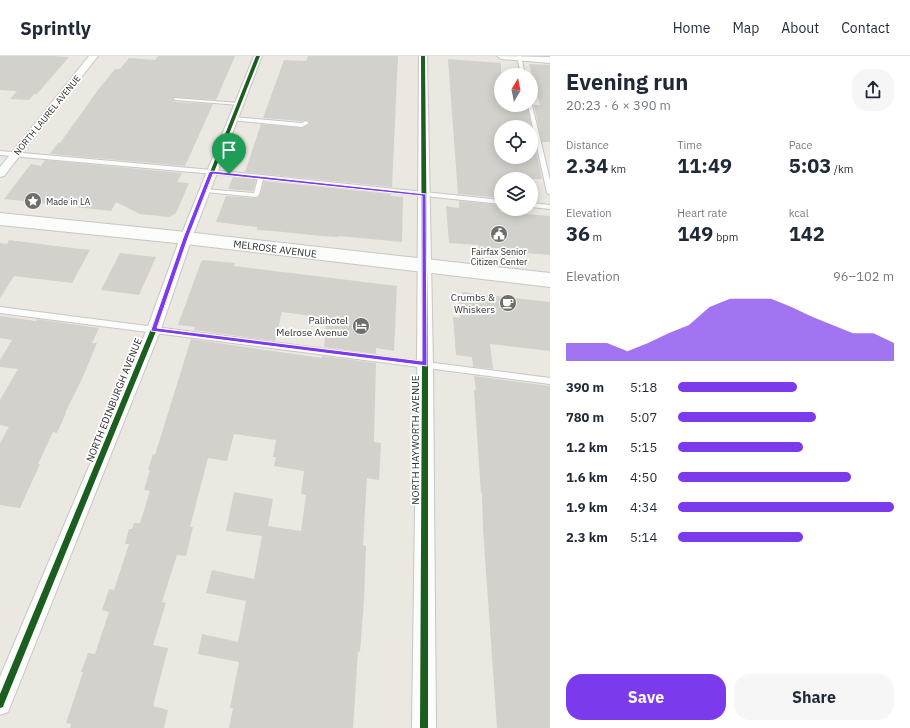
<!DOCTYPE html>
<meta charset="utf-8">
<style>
:root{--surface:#fff;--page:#f6f6f7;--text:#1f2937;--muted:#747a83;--line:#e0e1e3;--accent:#7c3aed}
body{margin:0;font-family:"IBM Plex Sans",sans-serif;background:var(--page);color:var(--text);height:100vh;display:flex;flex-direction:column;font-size:15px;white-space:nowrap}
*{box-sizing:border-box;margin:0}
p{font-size:13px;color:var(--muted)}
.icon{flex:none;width:22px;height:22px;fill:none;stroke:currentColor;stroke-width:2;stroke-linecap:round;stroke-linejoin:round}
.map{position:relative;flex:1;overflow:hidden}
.sheet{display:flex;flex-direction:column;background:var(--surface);width:360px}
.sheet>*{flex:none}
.needle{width:26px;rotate:10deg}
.buttons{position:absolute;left:494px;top:12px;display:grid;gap:8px}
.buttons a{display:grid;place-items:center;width:44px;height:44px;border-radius:50%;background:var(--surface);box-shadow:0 2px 10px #0003;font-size:20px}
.pin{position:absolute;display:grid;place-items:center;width:34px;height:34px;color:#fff;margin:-41px -17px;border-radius:50% 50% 50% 0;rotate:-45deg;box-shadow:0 0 4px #0007}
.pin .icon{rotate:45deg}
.round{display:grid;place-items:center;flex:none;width:42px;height:42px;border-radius:16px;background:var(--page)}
.summary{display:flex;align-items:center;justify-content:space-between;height:68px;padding:0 16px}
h1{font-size:22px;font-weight:800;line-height:30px}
.metrics{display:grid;grid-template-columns:repeat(3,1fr);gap:6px;height:68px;padding:4px 16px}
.metrics div{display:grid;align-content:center}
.metrics b{font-size:20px;font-weight:800}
.metrics small{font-size:11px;font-weight:400}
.metrics p{font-size:11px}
.chart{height:112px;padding:8px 16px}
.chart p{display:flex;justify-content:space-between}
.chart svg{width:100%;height:72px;margin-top:4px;fill:var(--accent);opacity:.7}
.primary-button{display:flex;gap:8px;margin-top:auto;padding:8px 16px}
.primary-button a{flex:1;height:46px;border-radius:16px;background:var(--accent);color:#fff;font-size:16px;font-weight:800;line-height:46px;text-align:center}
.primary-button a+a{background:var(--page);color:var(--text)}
ul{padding:0 16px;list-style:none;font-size:13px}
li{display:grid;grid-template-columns:64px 48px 1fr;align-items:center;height:30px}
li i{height:10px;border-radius:5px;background:var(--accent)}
header{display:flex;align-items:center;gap:24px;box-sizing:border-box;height:56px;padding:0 20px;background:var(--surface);border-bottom:1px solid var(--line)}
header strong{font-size:19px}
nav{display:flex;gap:22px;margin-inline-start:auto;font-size:14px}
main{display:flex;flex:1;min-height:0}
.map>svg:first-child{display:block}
.building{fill:#d2d1cc;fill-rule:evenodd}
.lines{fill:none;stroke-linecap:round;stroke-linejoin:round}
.lane-casing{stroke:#c7c6c6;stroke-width:2}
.street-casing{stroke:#c7c6c6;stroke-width:2}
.secondary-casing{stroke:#c7c6c6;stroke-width:2}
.lane{fill:#fcfcfa;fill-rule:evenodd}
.street{fill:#fcfcfa;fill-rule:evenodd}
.secondary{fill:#fcfcfa;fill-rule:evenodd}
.cycleway-casing{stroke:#fff;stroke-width:2}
.cycleway{fill:#1b5e20;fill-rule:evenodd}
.route{fill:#7c3aed;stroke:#fff;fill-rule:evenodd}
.labels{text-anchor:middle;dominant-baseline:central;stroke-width:3.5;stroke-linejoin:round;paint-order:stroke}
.far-street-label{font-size:9px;fill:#2c2c2c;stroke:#fff}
.far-poi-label{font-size:9px;fill:#2c2c2c;stroke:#fff;text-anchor:start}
.street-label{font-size:10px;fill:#2c2c2c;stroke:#fff}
.poi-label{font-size:10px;fill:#2c2c2c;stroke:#fff;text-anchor:end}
</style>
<header>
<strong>Sprintly</strong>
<nav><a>Home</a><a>Map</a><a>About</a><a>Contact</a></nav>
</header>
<main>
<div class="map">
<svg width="550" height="672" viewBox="0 0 550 672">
<rect width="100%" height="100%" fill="#eae8e1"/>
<g class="building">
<path d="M0,0H52L69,1L37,38H34L29,44L10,43L17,35L0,34Z"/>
<path d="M158,0H235L216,44L173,41V44L176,46L213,48L185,110L50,98L58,87H60L98,34L115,13H120L129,2L155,4Z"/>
<path d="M308,0H398L392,131L245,116L261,68L302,72L310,68L307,64L301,65L263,62L284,4L306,5Z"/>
<path d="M448,3L501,7V49H527L542,123H501V142L458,138ZM501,71H531V101H501Z"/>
<path d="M529,8L550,9V86H542L534,49H540Z"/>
<path d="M45,104L182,117L177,126L189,127L176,157L169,161L140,158L116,146L111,155L4,143L31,108L41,110Z"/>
<path d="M233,121L256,123L253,135L228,133Z"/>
<path d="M264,125L391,138V140L403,141L402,186L339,180L338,181L321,180L274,175L257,174V171L216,166L226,140L257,142L260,139Z"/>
<path d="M459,145L501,149V156L550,160V199L479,193V189L449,187L446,150L459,152Z"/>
<path d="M9,184L64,191L90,194L72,227L14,220L0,242V187L7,188Z"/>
<path d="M120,197L156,201L139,239L101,234Z"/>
<path d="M203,204L235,207L234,210L397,230L394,295L376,292V298L324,291L327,262L282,256L275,285L194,274L195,271L178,269L201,206Z"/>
<path d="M462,236L550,246V295L490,288L493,313L473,311L472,301L456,299L453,261L460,262L459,243H463Z"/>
<path d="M0,260L36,265L37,263L99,272L92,287H97L82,323L65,357H66L57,377L53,376L38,408H40L20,452L0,449V387L9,371L0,369V344L18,313L0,311V304L12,284L0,282Z"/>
<path d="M191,283L322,302V300L376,307L374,386L381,387L379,424L367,422L363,489L366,490L364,544L360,596L358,595L353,672H229L233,652H230L239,606L198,598L202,578L238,586L246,545L206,537L212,514L254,523L262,480L226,475L234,436L273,443L268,470L301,475L306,439L301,438L304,415L274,410L276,401H273L276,384L234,378L227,405L208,402L190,471H193L186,500L177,499L162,546L166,547L153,589L168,592L153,650L168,654L164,672H70L71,668L66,667L83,616H81L88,597L95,598L109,556L102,554L109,533L114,534L129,488H125L129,473H132L134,467H140L150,435L144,434L150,414H148L153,398L155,399Z"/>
<path d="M474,320L550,330V672H497L483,473L482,437H481L474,334H476Z"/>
</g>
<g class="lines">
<g class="lane-casing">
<g id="lane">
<path d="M517,0H521L525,19H521Z"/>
<path d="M174,42L239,47L241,48L239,49L176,44L174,43Z"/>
<path d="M531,48L532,49L550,124V139L547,137L528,49H531Z"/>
<path d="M233,61L301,67L306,65L309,67L302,71L231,64L230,63Z"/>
<path d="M0,95L212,114L501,144V148L263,123L259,139L256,141L205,136L202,134L203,133L254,137L258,122L0,99Z"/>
<path d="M531,147L550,149V153L531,151Z"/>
<path d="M0,251L550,322V328L0,257Z"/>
</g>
</g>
<g class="street-casing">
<g id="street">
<path d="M89,0H98L4,120L0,121V111Z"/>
<path d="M254,0H262L192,182L161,273L8,656L0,659V621L147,273L180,182Z"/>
<path d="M419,0H427L433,308L436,672H412L417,308Z"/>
<path d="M497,0L550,1V7L501,3Z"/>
</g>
</g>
<g class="secondary-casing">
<path id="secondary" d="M0,157L186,176L550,217V231L186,188L0,169Z"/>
</g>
<use href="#lane" class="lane"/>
<use href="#street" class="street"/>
<use href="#secondary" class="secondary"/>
<g class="cycleway-casing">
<g id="cycleway">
<path d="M256,0H260L188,182L157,273L4,648L3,651L0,652V638L151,273L184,182Z"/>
<path d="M421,0H425L428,308V672H420L422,308Z"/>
</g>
</g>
<use href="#cycleway" class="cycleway"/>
</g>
<path class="route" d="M212,115L426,138L427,310L151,275V274L183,182L209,116ZM213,118L422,140V305L157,272L188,182Z"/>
<defs>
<g id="sight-disc" transform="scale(0.9)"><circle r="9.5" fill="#6e6e6b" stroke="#fff"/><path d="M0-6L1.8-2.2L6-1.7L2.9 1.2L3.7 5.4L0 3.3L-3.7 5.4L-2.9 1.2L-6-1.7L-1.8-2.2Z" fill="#fff"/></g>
<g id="civic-disc" transform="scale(0.9)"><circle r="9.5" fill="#6e6e6b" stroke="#fff"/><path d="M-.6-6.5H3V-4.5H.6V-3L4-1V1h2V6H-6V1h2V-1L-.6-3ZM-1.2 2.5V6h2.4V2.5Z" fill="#fff"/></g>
<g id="cafe-disc" transform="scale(0.9)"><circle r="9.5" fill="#6e6e6b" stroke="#fff"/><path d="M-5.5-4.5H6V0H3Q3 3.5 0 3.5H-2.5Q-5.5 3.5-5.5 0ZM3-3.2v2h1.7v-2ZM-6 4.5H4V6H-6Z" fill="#fff"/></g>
<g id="hotel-disc" transform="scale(0.9)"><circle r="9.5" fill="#6e6e6b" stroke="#fff"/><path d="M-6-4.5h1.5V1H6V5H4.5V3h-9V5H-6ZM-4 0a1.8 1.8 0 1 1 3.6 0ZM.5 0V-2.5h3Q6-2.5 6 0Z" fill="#fff"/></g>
</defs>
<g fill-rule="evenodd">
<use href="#sight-disc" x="33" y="145"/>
<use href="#civic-disc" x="499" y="178"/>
<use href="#cafe-disc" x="508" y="247"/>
<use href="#hotel-disc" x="361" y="270"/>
</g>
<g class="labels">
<g class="far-street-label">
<text transform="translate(47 59) rotate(-51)">NORTH LAUREL AVENUE</text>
</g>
<g class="far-poi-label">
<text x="46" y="145">Made in LA</text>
<text x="499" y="195" text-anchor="middle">Fairfax Senior<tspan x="499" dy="10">Citizen Center</tspan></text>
</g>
<g class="street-label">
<text transform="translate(275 193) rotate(7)">MELROSE AVENUE</text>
<text transform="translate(114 344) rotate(-68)">NORTH EDINBURGH AVENUE</text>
<text transform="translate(415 384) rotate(-90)">NORTH HAYWORTH AVENUE</text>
</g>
<g class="poi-label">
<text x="495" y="241">Crumbs &amp;<tspan x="495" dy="12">Whiskers</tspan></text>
<text x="348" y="264">Palihotel<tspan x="348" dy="12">Melrose Avenue</tspan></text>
</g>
</g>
</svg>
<div class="buttons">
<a><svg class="needle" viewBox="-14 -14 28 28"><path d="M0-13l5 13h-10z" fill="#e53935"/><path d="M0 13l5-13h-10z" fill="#747a83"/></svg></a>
<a><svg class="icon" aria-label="locate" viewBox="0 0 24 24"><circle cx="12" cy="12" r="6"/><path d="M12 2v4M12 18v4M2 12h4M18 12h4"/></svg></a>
<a><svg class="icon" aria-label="layers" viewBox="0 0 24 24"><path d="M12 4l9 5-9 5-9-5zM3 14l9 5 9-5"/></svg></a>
</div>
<div class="pin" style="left:229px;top:118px;background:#1e9e55"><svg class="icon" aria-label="arrive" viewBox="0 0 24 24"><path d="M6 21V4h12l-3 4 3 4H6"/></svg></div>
</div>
<section class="sheet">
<div class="summary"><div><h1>Evening run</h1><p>20:23 · 6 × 390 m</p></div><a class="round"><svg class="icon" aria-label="share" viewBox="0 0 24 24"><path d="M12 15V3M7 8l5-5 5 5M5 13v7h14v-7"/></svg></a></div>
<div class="metrics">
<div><p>Distance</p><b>2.34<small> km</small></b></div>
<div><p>Time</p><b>11:49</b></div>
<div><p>Pace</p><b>5:03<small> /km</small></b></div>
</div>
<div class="metrics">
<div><p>Elevation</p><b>36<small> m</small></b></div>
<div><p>Heart rate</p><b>149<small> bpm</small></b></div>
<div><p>kcal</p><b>142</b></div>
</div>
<div class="chart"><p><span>Elevation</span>96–102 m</p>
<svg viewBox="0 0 160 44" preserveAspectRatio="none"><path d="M0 44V33L10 33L20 33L30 38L40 33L50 27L60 22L70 11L80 6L90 6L100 6L110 11L120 17L130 22L140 27L150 27L160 33V44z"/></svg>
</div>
<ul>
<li><b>390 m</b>5:18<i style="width:55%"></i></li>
<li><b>780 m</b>5:07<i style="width:64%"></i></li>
<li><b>1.2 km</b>5:15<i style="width:58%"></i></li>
<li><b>1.6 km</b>4:50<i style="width:80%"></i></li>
<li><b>1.9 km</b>4:34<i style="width:100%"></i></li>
<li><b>2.3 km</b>5:14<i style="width:58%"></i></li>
</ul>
<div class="primary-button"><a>Save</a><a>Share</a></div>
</section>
</main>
